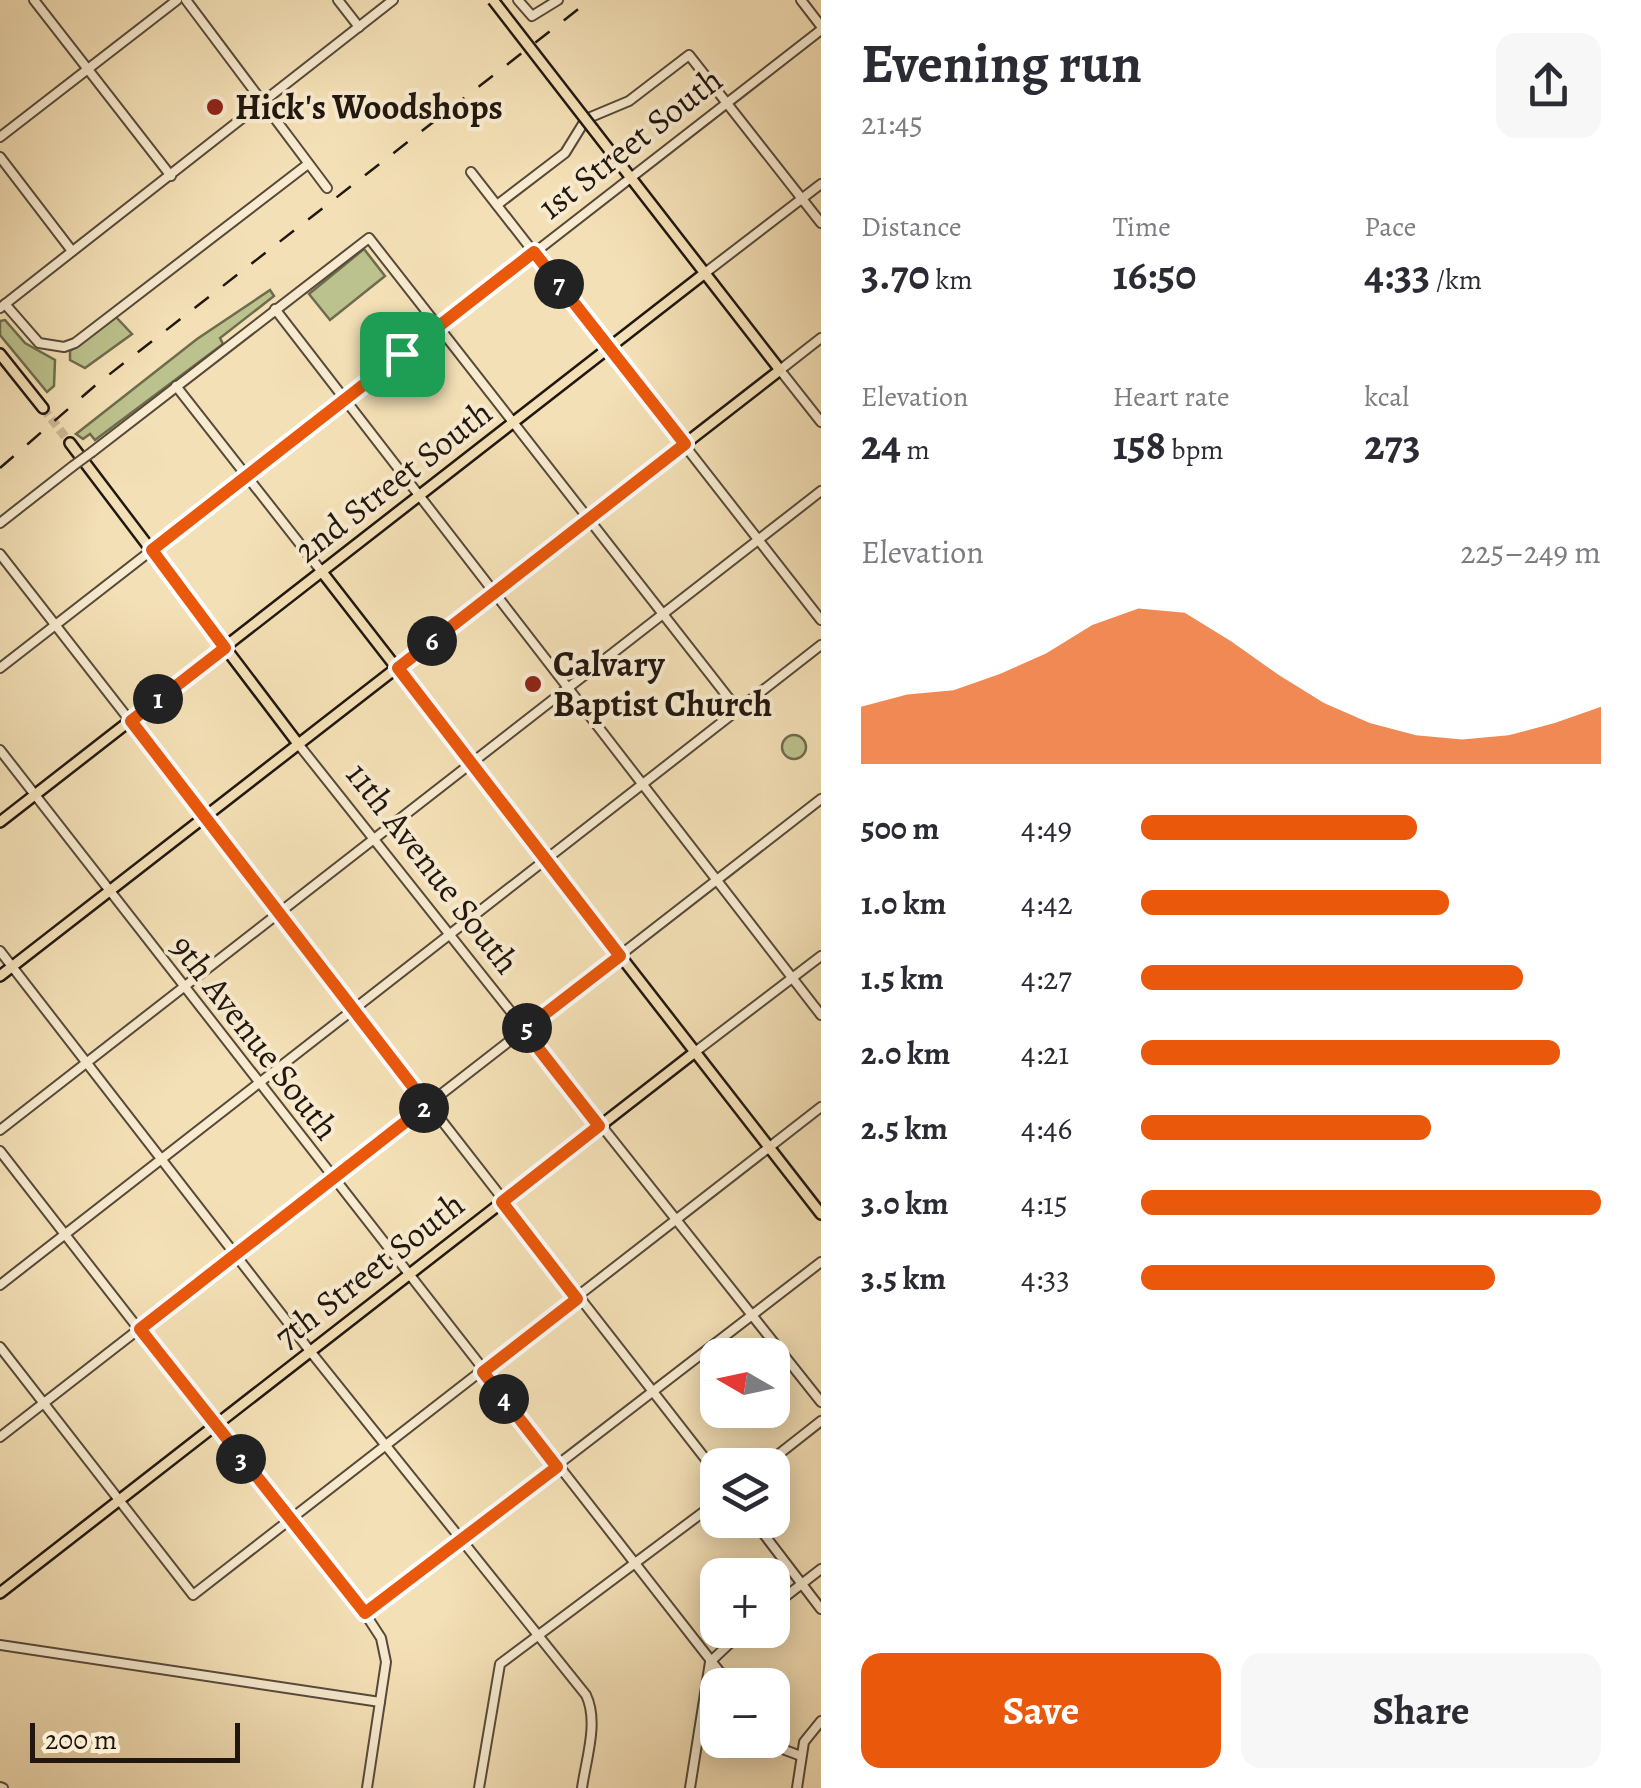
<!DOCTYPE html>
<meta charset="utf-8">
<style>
:root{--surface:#fff;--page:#f7f7f7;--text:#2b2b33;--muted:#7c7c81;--accent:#ea580c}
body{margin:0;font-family:Alegreya,serif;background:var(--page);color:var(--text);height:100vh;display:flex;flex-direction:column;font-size:38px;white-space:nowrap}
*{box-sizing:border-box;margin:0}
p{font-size:32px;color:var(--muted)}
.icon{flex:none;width:55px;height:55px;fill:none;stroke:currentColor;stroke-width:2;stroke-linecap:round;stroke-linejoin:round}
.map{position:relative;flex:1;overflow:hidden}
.details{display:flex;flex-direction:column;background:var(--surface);width:820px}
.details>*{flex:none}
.needle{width:65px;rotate:279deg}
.buttons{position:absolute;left:700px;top:1338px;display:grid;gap:20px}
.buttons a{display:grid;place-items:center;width:90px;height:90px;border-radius:20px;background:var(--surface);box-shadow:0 5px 25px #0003;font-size:50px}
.scale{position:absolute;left:30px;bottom:25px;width:210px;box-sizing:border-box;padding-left:10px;border:5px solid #21170f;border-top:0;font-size:28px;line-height:35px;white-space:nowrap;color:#21170f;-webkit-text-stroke:8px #f8ebd0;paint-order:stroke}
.pin{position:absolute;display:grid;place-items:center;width:85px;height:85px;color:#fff;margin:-42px;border-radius:20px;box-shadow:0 5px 15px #0006}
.km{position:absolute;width:50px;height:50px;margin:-25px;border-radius:50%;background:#222;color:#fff;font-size:28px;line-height:50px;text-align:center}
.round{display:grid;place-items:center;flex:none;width:105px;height:105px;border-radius:20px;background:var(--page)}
.overview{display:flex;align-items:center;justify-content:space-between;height:170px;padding:0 40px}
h1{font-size:55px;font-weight:600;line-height:75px}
.stats{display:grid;grid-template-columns:repeat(3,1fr);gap:15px;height:170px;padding:10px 40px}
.stats div{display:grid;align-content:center}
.stats b{font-size:42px;font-weight:600}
.stats small{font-size:28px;font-weight:400}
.stats p{font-size:28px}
.chart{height:280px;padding:20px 40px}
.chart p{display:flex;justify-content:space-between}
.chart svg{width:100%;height:180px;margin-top:10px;fill:var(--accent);opacity:.7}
.cta{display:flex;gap:20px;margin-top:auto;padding:20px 40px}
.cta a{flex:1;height:115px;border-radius:20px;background:var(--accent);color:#fff;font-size:40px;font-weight:600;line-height:115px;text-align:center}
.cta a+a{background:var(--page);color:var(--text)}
ul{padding:0 40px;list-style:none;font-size:32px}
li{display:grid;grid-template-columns:160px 120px 1fr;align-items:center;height:75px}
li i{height:25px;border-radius:12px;background:var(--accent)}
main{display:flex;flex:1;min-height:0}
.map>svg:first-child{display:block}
.green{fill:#bcc28d;stroke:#6e6c4e;stroke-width:2.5}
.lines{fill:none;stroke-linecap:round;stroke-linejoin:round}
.major-tunnel{stroke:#cab895;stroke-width:9;stroke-dasharray:9 4.5;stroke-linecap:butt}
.minor-casing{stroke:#564939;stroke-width:12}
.major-casing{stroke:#21170f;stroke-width:14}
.minor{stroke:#f8ebd0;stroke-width:8}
.major{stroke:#f4e0b6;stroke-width:9}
.rail{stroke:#21170f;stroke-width:2.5;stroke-dasharray:18 18;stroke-linecap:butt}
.minor-bridge-casing{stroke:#564939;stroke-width:12;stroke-linecap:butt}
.major-bridge-casing{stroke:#21170f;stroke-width:14;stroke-linecap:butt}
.minor-bridge{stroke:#f8ebd0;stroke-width:8}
.major-bridge{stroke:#f4e0b6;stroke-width:9}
.route-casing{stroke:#fff;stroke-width:20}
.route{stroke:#ea580c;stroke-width:12}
.poi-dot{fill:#8f2418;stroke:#f8ebd0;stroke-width:4}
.labels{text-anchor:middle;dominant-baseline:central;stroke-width:8;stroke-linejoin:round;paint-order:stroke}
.poi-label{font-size:35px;font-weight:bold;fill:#21170f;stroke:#f8ebd0;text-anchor:start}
.street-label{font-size:35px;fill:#21170f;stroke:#f8ebd0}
</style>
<main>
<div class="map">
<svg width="821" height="1788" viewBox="0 0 821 1788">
<rect width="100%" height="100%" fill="#f4e0b6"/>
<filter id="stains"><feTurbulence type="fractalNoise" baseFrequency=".002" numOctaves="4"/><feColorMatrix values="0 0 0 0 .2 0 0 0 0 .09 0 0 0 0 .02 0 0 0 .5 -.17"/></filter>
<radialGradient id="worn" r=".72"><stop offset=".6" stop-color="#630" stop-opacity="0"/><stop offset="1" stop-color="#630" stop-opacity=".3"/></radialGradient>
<g class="green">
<path d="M364,249L385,276L330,320L309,294Z"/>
<path d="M270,290L274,296L220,338L223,344L95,440L90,434L83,439L76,434L197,339Z"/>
<path d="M116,317L132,334L85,368L70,360V351Z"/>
<path d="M5,320L25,343L55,360L54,386L47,392L0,335V321Z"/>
<circle cx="794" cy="747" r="12"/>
</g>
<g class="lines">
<path class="major-tunnel" d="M43,408L70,443"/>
<g class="minor-casing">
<g id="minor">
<path d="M34,0L171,176"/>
<path d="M186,0L327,188"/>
<path d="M338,0L359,27"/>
<path d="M518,0L532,16L558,0"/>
<path d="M801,0L821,26"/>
<path d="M0,137L177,0"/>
<path d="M0,157L72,251"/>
<path d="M471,172L821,620"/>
<path d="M497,205L565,153L586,119L629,101L689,55L821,223"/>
<path d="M705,273L821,184"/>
<path d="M5,304L39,343L64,347L75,343L308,164"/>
<path d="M0,308L393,0"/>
<path d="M275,309L821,1015"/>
<path d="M821,338L780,370L821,422"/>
<path d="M176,386L322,572"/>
<path d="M92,452L369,238L738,710"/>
<path d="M0,523L73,466"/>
<path d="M0,554L718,1475"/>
<path d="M0,668L821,30"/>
<path d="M299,745L821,1402"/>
<path d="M0,750L730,1685"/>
<path d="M0,951L310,1351L586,1695C599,1722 586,1759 582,1788"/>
<path d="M695,1052L821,956"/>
<path d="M0,1130L821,491"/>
<path d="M0,1151L289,1522L357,1601L381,1638L386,1662L367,1788"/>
<path d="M0,1285L821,645"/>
<path d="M0,1347L193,1595L821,1107"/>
<path d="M0,1437L821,799"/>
<path d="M765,1465L821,1421"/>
<path d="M753,1520L821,1609"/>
<path d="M772,1607L821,1569"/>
<path d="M365,1613L821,1262"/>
<path d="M0,1645L380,1702"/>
<path d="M772,1735L785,1750L801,1756"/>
<path d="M0,1787L3,1788"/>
<path d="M479,1788L500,1664L718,1501"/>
<path d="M690,1788L710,1662L744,1630"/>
<path d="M797,1788L804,1742L821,1721"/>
</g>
</g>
<g class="major-casing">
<g id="major">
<path d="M0,354L43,408"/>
<path d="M70,443L299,745"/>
<path d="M322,572L821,1214"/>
<path d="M0,822L705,273"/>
<path d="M0,976L780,370L593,129"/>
<path d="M0,1593L695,1052"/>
</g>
</g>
<use href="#minor" class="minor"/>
<use href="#major" class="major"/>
<path class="rail" d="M0,468L97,384L590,0"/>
<g class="minor-bridge-casing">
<path id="minor-bridge" d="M73,466L92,452"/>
</g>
<g class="major-bridge-casing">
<path id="major-bridge" d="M493,0L593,129"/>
</g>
<use href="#minor-bridge" class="minor-bridge"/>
<use href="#major-bridge" class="major-bridge"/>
</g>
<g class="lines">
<g class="route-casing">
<path id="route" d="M534,252L685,444L398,668L620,956L524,1030L599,1126L502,1202L577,1299L483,1372L557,1467L365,1613L140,1329L427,1105L131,721L225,648L152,550Z"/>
</g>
<use href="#route" class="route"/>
</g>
<g class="poi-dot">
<circle cx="215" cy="107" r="10"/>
<circle cx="533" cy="684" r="10"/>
</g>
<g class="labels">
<g class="poi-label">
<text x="235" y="107">Hick's Woodshops</text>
<text x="553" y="664">Calvary<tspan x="553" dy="40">Baptist Church</tspan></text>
</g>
<g class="street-label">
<text transform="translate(630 143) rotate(-38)">1st Street South</text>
<text transform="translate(393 481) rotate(-38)">2nd Street South</text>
<text transform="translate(433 868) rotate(52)">11th Avenue South</text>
<text transform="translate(255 1037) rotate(52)">9th Avenue South</text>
<text transform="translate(369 1270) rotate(-38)">7th Street South</text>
</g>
</g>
<rect width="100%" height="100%" filter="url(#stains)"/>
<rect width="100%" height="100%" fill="url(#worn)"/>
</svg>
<div class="buttons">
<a><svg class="needle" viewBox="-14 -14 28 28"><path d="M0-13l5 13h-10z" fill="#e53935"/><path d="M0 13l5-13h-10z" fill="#7c7c81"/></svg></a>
<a><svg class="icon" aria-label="layers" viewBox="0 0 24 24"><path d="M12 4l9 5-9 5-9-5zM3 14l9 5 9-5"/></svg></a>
<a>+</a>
<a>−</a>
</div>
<div class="scale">200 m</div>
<div class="pin" style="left:402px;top:354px;background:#1e9e55"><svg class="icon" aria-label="arrive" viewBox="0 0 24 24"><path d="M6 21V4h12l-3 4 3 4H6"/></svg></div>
<b class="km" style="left:158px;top:699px">1</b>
<b class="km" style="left:424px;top:1108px">2</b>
<b class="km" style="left:241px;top:1459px">3</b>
<b class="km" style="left:504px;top:1399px">4</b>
<b class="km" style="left:527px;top:1028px">5</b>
<b class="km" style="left:432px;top:641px">6</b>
<b class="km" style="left:559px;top:284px">7</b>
</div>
<section class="details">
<div class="overview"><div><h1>Evening run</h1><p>21:45</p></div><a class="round"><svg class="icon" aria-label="share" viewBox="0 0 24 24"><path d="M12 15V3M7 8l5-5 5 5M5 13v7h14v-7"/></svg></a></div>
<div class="stats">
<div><p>Distance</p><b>3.70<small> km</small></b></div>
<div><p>Time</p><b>16:50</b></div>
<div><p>Pace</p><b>4:33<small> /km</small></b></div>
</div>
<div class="stats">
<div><p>Elevation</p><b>24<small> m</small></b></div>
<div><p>Heart rate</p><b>158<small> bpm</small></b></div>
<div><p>kcal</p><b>273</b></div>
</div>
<div class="chart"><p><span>Elevation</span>225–249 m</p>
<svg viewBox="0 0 160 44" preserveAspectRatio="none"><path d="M0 44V30L10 27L20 26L30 22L40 17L50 10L60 6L70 7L80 14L90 22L100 29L110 34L120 37L130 38L140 37L150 34L160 30V44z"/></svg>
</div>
<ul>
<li><b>500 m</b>4:49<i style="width:60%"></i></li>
<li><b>1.0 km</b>4:42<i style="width:67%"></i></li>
<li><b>1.5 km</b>4:27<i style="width:83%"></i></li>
<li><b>2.0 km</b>4:21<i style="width:91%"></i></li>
<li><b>2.5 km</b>4:46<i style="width:63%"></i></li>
<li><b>3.0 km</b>4:15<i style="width:100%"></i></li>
<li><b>3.5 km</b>4:33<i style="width:77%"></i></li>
</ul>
<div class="cta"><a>Save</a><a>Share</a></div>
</section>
</main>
